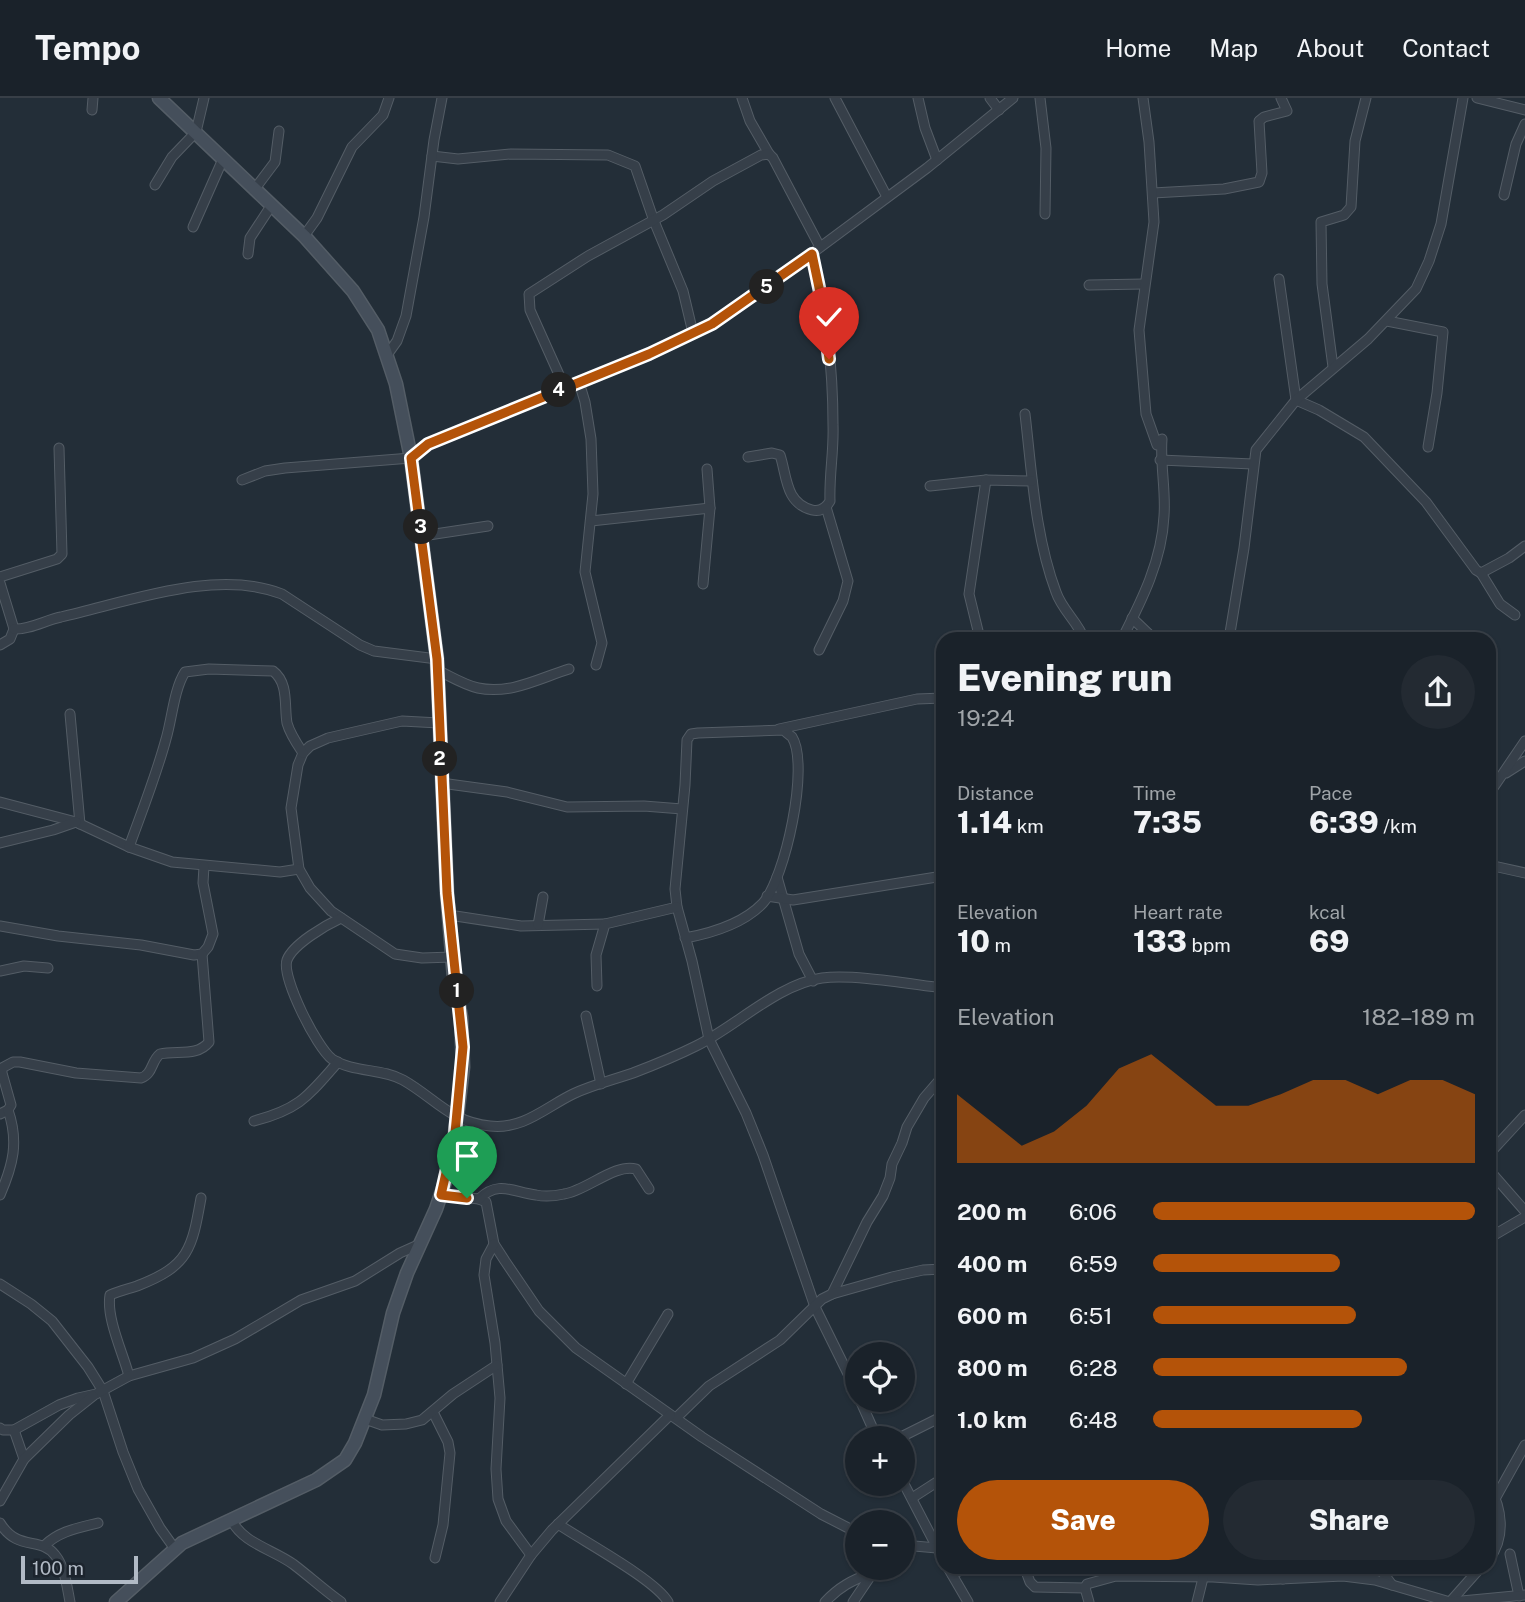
<!DOCTYPE html>
<meta charset="utf-8">
<style>
:root{--surface:#1a222a;--page:#232a32;--text:#f1f3f6;--muted:#9fa4a8;--line:#383f47;--accent:#b45309}
body{margin:0;font-family:"Public Sans",sans-serif;background:var(--page);color:var(--text);height:100vh;display:flex;flex-direction:column;font-size:26px;white-space:nowrap}
*{box-sizing:border-box;margin:0}
p{font-size:23px;color:var(--muted)}
.icon{flex:none;width:38px;height:38px;fill:none;stroke:currentColor;stroke-width:2;stroke-linecap:round;stroke-linejoin:round}
.map{position:relative;flex:1;overflow:hidden}
.details{position:absolute;left:936px;top:534px;width:560px;height:942px;display:flex;flex-direction:column;background:var(--surface);border-radius:21px;box-shadow:0 2px 5px #0004,0 0 0 2px var(--line)}
.details>*{flex:none}
.tools{position:absolute;left:845px;top:1244px;display:grid;gap:14px}
.tools a{display:grid;place-items:center;width:70px;height:70px;border-radius:50%;background:var(--surface);box-shadow:0 2px 5px #0004,0 0 0 2px var(--line);font-size:35px}
.scale{position:absolute;left:21px;bottom:18px;width:117px;box-sizing:border-box;padding-left:7px;border:4px solid #b1bac5;border-top:0;font-size:19px;line-height:24px;white-space:nowrap;color:#b1bac5;-webkit-text-stroke:5px #1c242d;paint-order:stroke}
.pin{position:absolute;display:grid;place-items:center;width:60px;height:60px;color:#fff;margin:-72px -30px;border-radius:50% 50% 50% 0;rotate:-45deg;box-shadow:0 0 7px #0007}
.pin .icon{rotate:45deg}
.km{position:absolute;width:35px;height:35px;margin:-18px;border-radius:50%;background:#222;color:#fff;font-size:19px;line-height:35px;text-align:center}
.round{display:grid;place-items:center;flex:none;width:74px;height:74px;border-radius:37px;background:var(--page)}
.headline{display:flex;align-items:center;justify-content:space-between;height:119px;padding:0 21px}
h1{font-size:38px;font-weight:800;line-height:52px}
.figures{display:grid;grid-template-columns:repeat(3,1fr);gap:10px;height:119px;padding:7px 21px}
.figures div{display:grid;align-content:center}
.figures b{font-size:30px;font-weight:800}
.figures small{font-size:19px;font-weight:400}
.figures p{font-size:19px}
.chart{height:196px;padding:14px 21px}
.chart p{display:flex;justify-content:space-between}
.chart svg{width:100%;height:126px;margin-top:7px;fill:var(--accent);opacity:.7}
.action{display:flex;gap:14px;margin-top:auto;padding:14px 21px}
.action a{flex:1;height:80px;border-radius:42px;background:var(--accent);color:#fff;font-size:28px;font-weight:800;line-height:80px;text-align:center}
.action a+a{background:var(--page);color:var(--text)}
ul{padding:0 21px;list-style:none;font-size:23px}
li{display:grid;grid-template-columns:112px 84px 1fr;align-items:center;height:52px}
li i{height:18px;border-radius:9px;background:var(--accent)}
header{display:flex;align-items:center;gap:42px;box-sizing:border-box;height:98px;padding:0 35px;background:var(--surface);border-bottom:2px solid var(--line)}
header strong{font-size:33px}
nav{display:flex;gap:38px;margin-inline-start:auto;font-size:24px}
.map>svg:first-child{display:block}
.lines{fill:none;stroke-linecap:round;stroke-linejoin:round}
.minor-casing{stroke:#545d66;stroke-width:11}
.secondary-casing{stroke:#545d66;stroke-width:15}
.minor{stroke:#363f49;stroke-width:9}
.secondary{stroke:#454f5b;stroke-width:12}
.route-casing{stroke:#fff;stroke-width:14}
.route{stroke:#b45309;stroke-width:9}
</style>
<header>
<strong>Tempo</strong>
<nav><a>Home</a><a>Map</a><a>About</a><a>Contact</a></nav>
</header>
<div class="map">
<svg width="1525" height="1504" viewBox="0 0 1525 1504">
<rect width="100%" height="100%" fill="#232e38"/>
<g class="lines">
<g class="minor-casing">
<g id="minor">
<path d="M742,0L750,23L769,56"/>
<path d="M835,0L887,99"/>
<path d="M918,0L925,30L937,62"/>
<path d="M990,0L999,12"/>
<path d="M1040,0L1046,50L1045,116"/>
<path d="M1477,0L1525,12"/>
<path d="M92,12L93,0"/>
<path d="M432,58L458,61L511,56L608,57L635,68L654,123L683,193L693,235"/>
<path d="M155,87L172,59L196,34L204,0"/>
<path d="M254,92L275,64L279,33"/>
<path d="M1153,95L1224,91L1259,84L1262,75L1259,23L1264,19L1287,13L1281,0"/>
<path d="M1504,97L1516,46L1525,26"/>
<path d="M193,129L223,61"/>
<path d="M304,138L317,120L352,49L383,17L389,0"/>
<path d="M248,156L250,140L271,108"/>
<path d="M1279,181L1296,302L1319,312L1364,339L1426,404L1476,472L1481,475L1509,460L1525,448"/>
<path d="M1089,187L1144,186"/>
<path d="M1387,223L1443,234L1437,295L1428,349"/>
<path d="M387,257L397,243L406,218L424,119L434,42L442,0"/>
<path d="M1333,269L1322,186L1321,124L1344,117L1351,109L1355,43L1366,0"/>
<path d="M579,284L585,304L591,341L593,396L585,474L602,545L596,567"/>
<path d="M565,290L530,212L529,196L588,158L663,117L713,83L761,57L769,56L773,60L820,149"/>
<path d="M1025,316C1032,375 1035,438 1056,494C1062,512 1078,524 1084,541"/>
<path d="M748,359L772,355L780,357C787,378 785,405 812,412C820,414 826,410 830,403C829,377 834,353 833,327C833,270 826,211 812,156"/>
<path d="M1160,362L1253,366"/>
<path d="M707,371L710,410"/>
<path d="M242,382L265,373L285,370L411,360L428,346L649,256L712,226L780,179L927,70L1013,0"/>
<path d="M930,388L986,382L1032,383"/>
<path d="M591,423L710,410L703,486"/>
<path d="M422,438L488,428"/>
<path d="M1481,475L1500,506L1515,517"/>
<path d="M0,479L57,461L62,456L59,350"/>
<path d="M0,485L14,531L10,541L0,547"/>
<path d="M1132,520L1154,541"/>
<path d="M14,531C29,532 46,522 61,519C128,504 216,470 282,496L360,547L374,553L437,561"/>
<path d="M980,541L969,496L986,382"/>
<path d="M1122,541C1142,502 1162,462 1164,418C1166,392 1160,367 1162,341L1157,347L1146,316L1139,232L1154,124L1149,44L1143,0"/>
<path d="M1229,541L1244,450L1256,352L1296,302L1368,241L1416,191L1429,163L1441,126L1463,0"/>
<path d="M819,552L843,503L848,483L826,409"/>
<path d="M437,572C450,578 464,587 478,590C510,597 540,580 569,571"/>
<path d="M70,616L80,726"/>
<path d="M439,625L402,623L328,640L310,648L303,655L298,667L291,710L299,771L310,790L331,813L395,856L422,860L453,859"/>
<path d="M779,631L917,601L943,600"/>
<path d="M1506,675L1525,663"/>
<path d="M441,685L507,694L567,709L644,708L682,711"/>
<path d="M1489,696L1525,643"/>
<path d="M0,704L76,724L129,749L172,764L280,774L299,771"/>
<path d="M0,745L53,732L76,724"/>
<path d="M129,749C142,713 156,678 166,641C172,621 174,591 185,574L209,571L273,573C289,585 284,608 287,625C290,636 297,646 303,655"/>
<path d="M1489,767L1525,775"/>
<path d="M777,779L799,856L813,883"/>
<path d="M767,798L793,802L943,778"/>
<path d="M449,817L521,828L605,826"/>
<path d="M341,820C326,827 293,846 287,862C281,879 317,950 332,961C353,975 382,970 403,982C435,1000 450,1024 490,1028C523,1032 546,1009 573,996C592,987 613,982 633,975C654,967 676,958 696,948C735,929 778,886 822,880C854,876 909,886 943,890"/>
<path d="M538,827L543,799"/>
<path d="M0,828L58,838L141,847L194,857L202,856L208,849L213,836L203,785L204,768"/>
<path d="M685,840C712,835 744,825 763,805C785,781 810,667 792,639C791,638 785,634 784,632L698,635L691,636L687,642L685,687L675,791L677,809L692,863L709,941L746,1015L763,1057L815,1209L858,1296"/>
<path d="M0,873L24,868L48,870"/>
<path d="M597,888L596,857L605,826L677,809"/>
<path d="M586,918L601,986"/>
<path d="M0,1016L8,1012L11,1007L2,975V970L13,964H20L76,975L141,980C153,976 151,963 160,956C177,952 197,959 209,944L202,856"/>
<path d="M254,1023C300,1011 308,998 338,964"/>
<path d="M1489,1056L1525,1017"/>
<path d="M1489,1072L1525,1113"/>
<path d="M0,1097C13,1067 19,1044 8,1012"/>
<path d="M441,1097L479,1101L486,1104L494,1146L505,1163L539,1213L576,1250L702,1339L821,1416L858,1435"/>
<path d="M479,1101C498,1082 513,1094 536,1097C545,1099 555,1098 564,1096C586,1093 615,1065 636,1071L649,1091"/>
<path d="M1489,1140L1525,1119"/>
<path d="M494,1146L486,1161L484,1177L495,1245L500,1300L496,1371L498,1401L506,1423L531,1457"/>
<path d="M0,1186L31,1206L52,1223L88,1269L103,1293L123,1354L138,1391L160,1430L175,1451"/>
<path d="M832,1196L867,1124L883,1098L890,1080L892,1066L902,1045L907,1029L924,1000L943,978"/>
<path d="M129,1278C123,1255 106,1220 110,1197C119,1193 128,1191 137,1188C189,1168 192,1151 201,1100"/>
<path d="M626,1286L668,1216"/>
<path d="M860,1302L877,1340"/>
<path d="M433,1314L448,1344L450,1355L443,1427L435,1460"/>
<path d="M676,1320L709,1288L780,1242L822,1201L832,1196L892,1179L923,1172L943,1171"/>
<path d="M365,1321L382,1327L406,1326L422,1322L453,1296L497,1267"/>
<path d="M0,1330L3,1332H14L59,1307L78,1300L96,1296L129,1278L193,1260L235,1241L301,1202L355,1183L400,1155L420,1146"/>
<path d="M14,1332L24,1361"/>
<path d="M899,1340L943,1318"/>
<path d="M903,1384L943,1461"/>
<path d="M1489,1388C1502,1410 1506,1439 1489,1461"/>
<path d="M1496,1399L1525,1347"/>
<path d="M912,1400L943,1380"/>
<path d="M0,1403L24,1361L69,1317L93,1298"/>
<path d="M231,1421C242,1445 272,1451 293,1466C309,1478 324,1492 341,1504"/>
<path d="M0,1425C18,1454 40,1438 55,1457C65,1469 67,1489 70,1504"/>
<path d="M558,1426C583,1443 656,1482 668,1504"/>
<path d="M903,1447L937,1450"/>
<path d="M44,1448C59,1433 78,1430 98,1425"/>
<path d="M1510,1456L1519,1498"/>
<path d="M947,1468L968,1504"/>
<path d="M1024,1468L1030,1484L1035,1489L1085,1490"/>
<path d="M1378,1468L1392,1487"/>
<path d="M952,1476L971,1468"/>
<path d="M1283,1481L1285,1468"/>
<path d="M500,1504L531,1457L552,1432L670,1317"/>
<path d="M825,1504C839,1489 852,1482 872,1475"/>
<path d="M853,1504L876,1470"/>
<path d="M1089,1504L1085,1490L1087,1486L1116,1478L1213,1479L1258,1482L1343,1478L1375,1482L1450,1504"/>
<path d="M1197,1504L1206,1468"/>
<path d="M1450,1504L1482,1468"/>
<path d="M1451,1504L1525,1497"/>
</g>
</g>
<g class="secondary-casing">
<path id="secondary" d="M116,1504L182,1445L316,1382L345,1362L355,1345L374,1297L393,1215L407,1175L436,1111L445,1084L455,1035L463,969L461,919L454,880L447,795L437,561L411,360L396,286L378,232L353,193L304,138L159,0"/>
</g>
<use href="#minor" class="minor"/>
<use href="#secondary" class="secondary"/>
</g>
<g class="lines">
<g class="route-casing">
<path id="route" d="M467,1100L441,1097L455,1035L463,949L447,795L437,561L411,360L428,346L649,256L712,226L812,156L821,199L829,261"/>
</g>
<use href="#route" class="route"/>
</g>
</svg>
<div class="tools">
<a><svg class="icon" aria-label="locate" viewBox="0 0 24 24"><circle cx="12" cy="12" r="6"/><path d="M12 2v4M12 18v4M2 12h4M18 12h4"/></svg></a>
<a>+</a>
<a>−</a>
</div>
<div class="scale">100 m</div>
<div class="pin" style="left:467px;top:1100px;background:#1e9e55"><svg class="icon" aria-label="arrive" viewBox="0 0 24 24"><path d="M6 21V4h12l-3 4 3 4H6"/></svg></div>
<div class="pin" style="left:829px;top:261px;background:#d93025"><svg class="icon" aria-label="check" viewBox="0 0 24 24"><path d="M5 12l5 5 9-10"/></svg></div>
<b class="km" style="left:457px;top:893px">1</b>
<b class="km" style="left:440px;top:661px">2</b>
<b class="km" style="left:421px;top:429px">3</b>
<b class="km" style="left:559px;top:292px">4</b>
<b class="km" style="left:767px;top:189px">5</b>
<section class="details">
<div class="headline"><div><h1>Evening run</h1><p>19:24</p></div><a class="round"><svg class="icon" aria-label="share" viewBox="0 0 24 24"><path d="M12 15V3M7 8l5-5 5 5M5 13v7h14v-7"/></svg></a></div>
<div class="figures">
<div><p>Distance</p><b>1.14<small> km</small></b></div>
<div><p>Time</p><b>7:35</b></div>
<div><p>Pace</p><b>6:39<small> /km</small></b></div>
</div>
<div class="figures">
<div><p>Elevation</p><b>10<small> m</small></b></div>
<div><p>Heart rate</p><b>133<small> bpm</small></b></div>
<div><p>kcal</p><b>69</b></div>
</div>
<div class="chart"><p><span>Elevation</span>182–189 m</p>
<svg viewBox="0 0 160 44" preserveAspectRatio="none"><path d="M0 44V20L10 29L20 38L30 33L40 24L50 11L60 6L70 15L80 24L90 24L100 20L110 15L120 15L130 20L140 15L150 15L160 20V44z"/></svg>
</div>
<ul>
<li><b>200 m</b>6:06<i style="width:100%"></i></li>
<li><b>400 m</b>6:59<i style="width:58%"></i></li>
<li><b>600 m</b>6:51<i style="width:63%"></i></li>
<li><b>800 m</b>6:28<i style="width:79%"></i></li>
<li><b>1.0 km</b>6:48<i style="width:65%"></i></li>
</ul>
<div class="action"><a>Save</a><a>Share</a></div>
</section>
</div>
